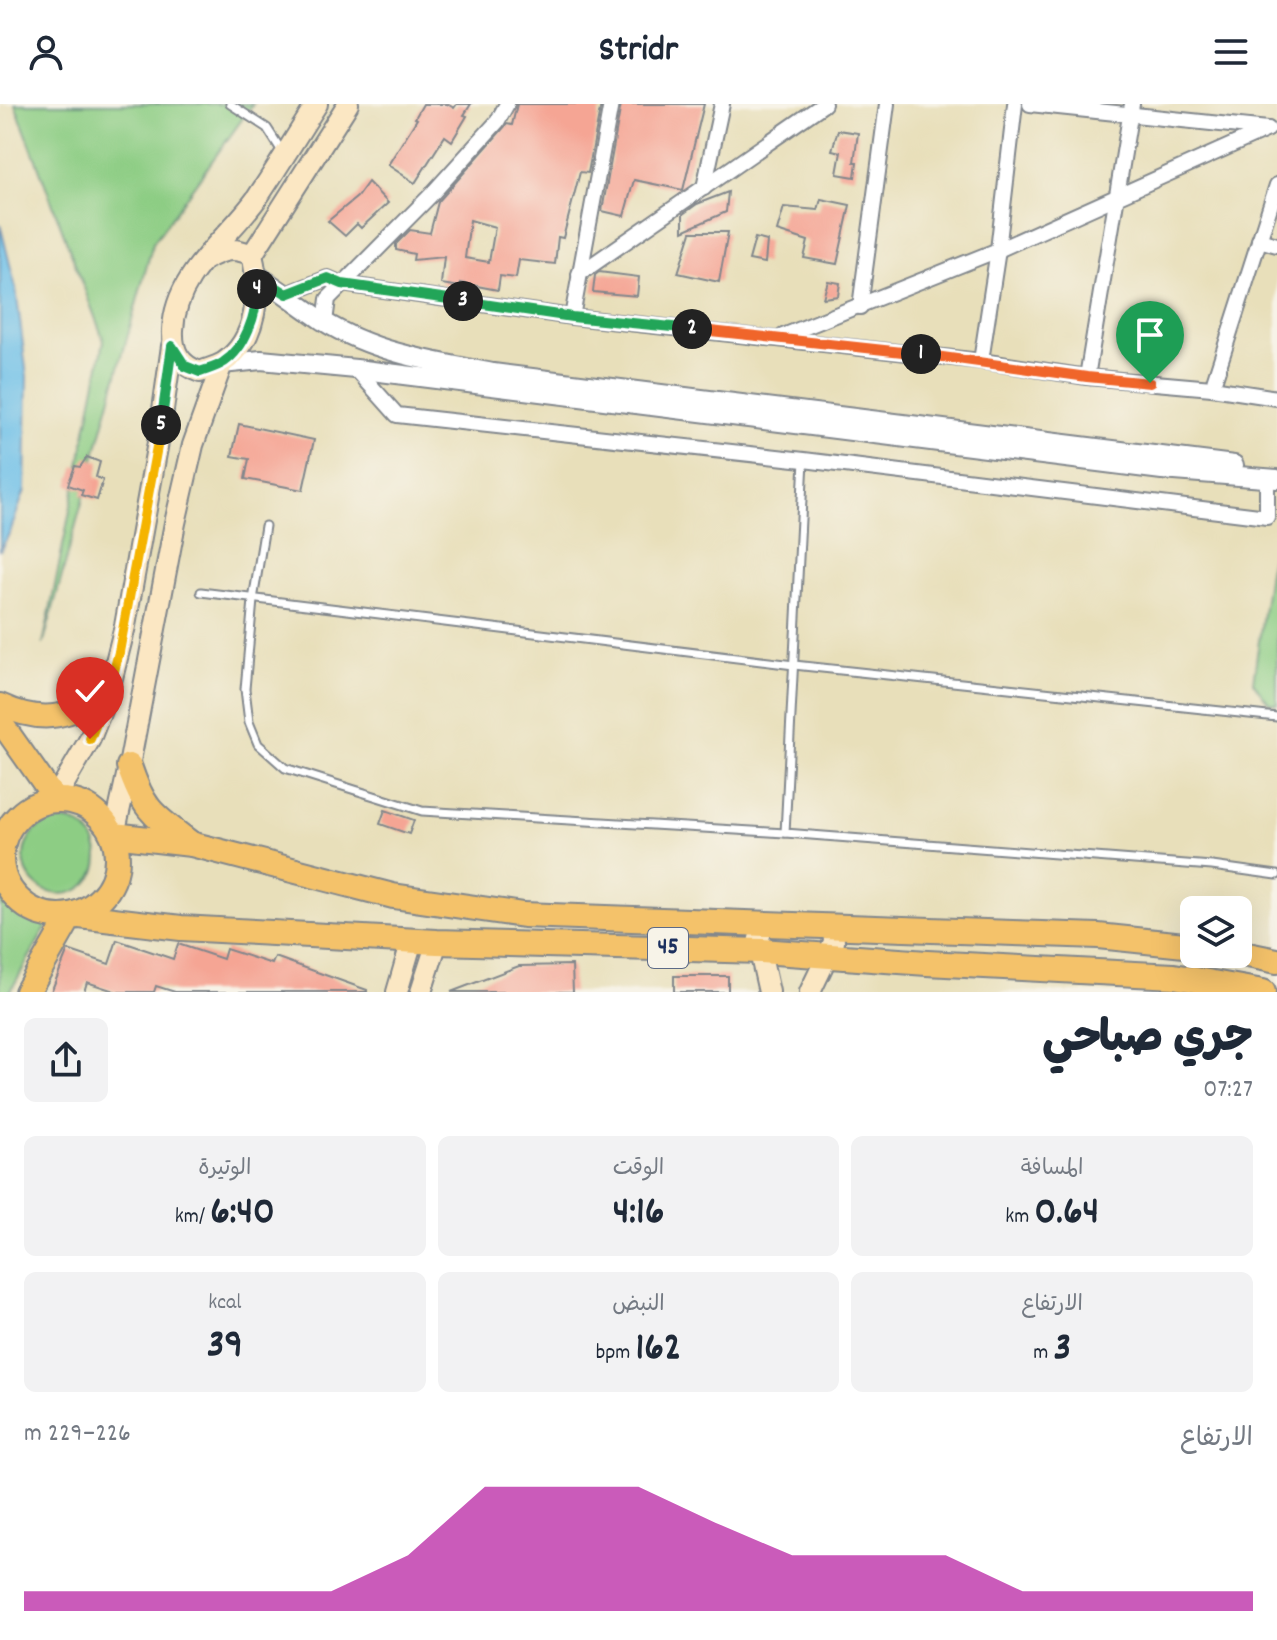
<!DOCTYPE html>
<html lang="ar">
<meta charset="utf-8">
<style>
:root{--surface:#fff;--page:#f2f2f3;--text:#1f2937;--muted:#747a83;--accent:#b5179e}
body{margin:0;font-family:Dekko,"Playpen Sans Arabic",sans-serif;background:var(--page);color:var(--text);direction:rtl;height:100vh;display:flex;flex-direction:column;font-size:30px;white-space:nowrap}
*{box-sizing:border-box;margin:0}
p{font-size:26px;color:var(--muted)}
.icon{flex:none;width:44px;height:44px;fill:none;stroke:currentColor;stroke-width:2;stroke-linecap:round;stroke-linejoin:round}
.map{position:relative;height:888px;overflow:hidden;direction:ltr}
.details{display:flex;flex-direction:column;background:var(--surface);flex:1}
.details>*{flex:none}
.controls{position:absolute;left:1180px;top:792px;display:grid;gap:16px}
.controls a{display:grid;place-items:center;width:72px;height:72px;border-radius:12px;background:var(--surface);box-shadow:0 8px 32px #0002;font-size:40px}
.pin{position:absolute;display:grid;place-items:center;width:68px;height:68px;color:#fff;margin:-82px -34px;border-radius:50% 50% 50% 0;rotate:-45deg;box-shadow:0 0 8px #0007}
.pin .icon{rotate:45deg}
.km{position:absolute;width:40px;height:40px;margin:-20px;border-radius:50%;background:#222;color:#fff;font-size:22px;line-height:40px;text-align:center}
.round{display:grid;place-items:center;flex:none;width:84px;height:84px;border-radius:12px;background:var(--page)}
.headline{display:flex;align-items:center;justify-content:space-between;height:136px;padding:0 24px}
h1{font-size:44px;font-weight:800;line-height:60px}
.figures{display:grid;grid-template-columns:repeat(3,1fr);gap:12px;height:136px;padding:8px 24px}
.figures div{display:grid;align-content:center;border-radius:12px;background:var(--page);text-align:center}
.figures b{font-size:40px;font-weight:800}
.figures small{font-size:22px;font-weight:400}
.figures p{font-size:22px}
.chart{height:224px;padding:16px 24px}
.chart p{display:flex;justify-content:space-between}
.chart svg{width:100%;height:144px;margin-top:8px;fill:var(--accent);opacity:.7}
header{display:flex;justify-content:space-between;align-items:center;height:104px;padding:0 24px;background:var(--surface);font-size:36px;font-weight:800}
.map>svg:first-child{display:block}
.green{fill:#8dcd84;stroke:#547e71;stroke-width:2}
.water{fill:#6cbfe8;stroke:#4477a3;stroke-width:2}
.building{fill:#f5a594;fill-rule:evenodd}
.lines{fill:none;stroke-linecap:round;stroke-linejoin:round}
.service-casing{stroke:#82878c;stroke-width:11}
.minor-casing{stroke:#82878c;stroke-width:18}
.tertiary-casing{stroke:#82878c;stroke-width:22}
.secondary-casing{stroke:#82878c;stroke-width:24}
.primary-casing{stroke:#82878c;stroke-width:26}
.trunk-casing{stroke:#82878c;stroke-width:28}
.service{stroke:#fff;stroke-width:7}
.minor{stroke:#fff;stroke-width:14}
.tertiary{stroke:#fff;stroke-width:18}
.secondary{stroke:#fbe7c3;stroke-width:20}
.primary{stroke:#f4c26a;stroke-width:22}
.trunk{stroke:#f4c26a;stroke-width:24}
.split-1-casing{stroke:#fff;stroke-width:16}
.split-2-casing{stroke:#fff;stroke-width:16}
.split-3-casing{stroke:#fff;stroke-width:16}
.split-4-casing{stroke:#fff;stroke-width:16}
.split-5-casing{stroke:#fff;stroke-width:16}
.split-6-casing{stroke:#fff;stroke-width:16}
.split-7-casing{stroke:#fff;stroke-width:16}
.split-1{stroke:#f0652b;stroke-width:10}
.split-2{stroke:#f0652b;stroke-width:10}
.split-3{stroke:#22a559;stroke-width:10}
.split-4{stroke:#22a559;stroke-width:10}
.split-5{stroke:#22a559;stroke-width:10}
.split-6{stroke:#f5b400;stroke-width:10}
.split-7{stroke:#f5b400;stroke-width:10}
.labels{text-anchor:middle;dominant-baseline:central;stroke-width:6;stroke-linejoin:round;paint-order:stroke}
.shield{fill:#f7f3e8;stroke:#5d6a87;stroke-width:2}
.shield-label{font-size:24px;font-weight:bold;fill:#1b2f5e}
</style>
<header><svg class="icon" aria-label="menu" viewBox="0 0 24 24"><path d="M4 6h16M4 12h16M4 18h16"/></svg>Stridr<svg class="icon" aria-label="person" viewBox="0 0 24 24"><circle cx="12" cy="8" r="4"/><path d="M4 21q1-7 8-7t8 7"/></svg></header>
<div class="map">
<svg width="1277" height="888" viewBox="0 0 1277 888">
<rect width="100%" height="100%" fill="#f7f3e8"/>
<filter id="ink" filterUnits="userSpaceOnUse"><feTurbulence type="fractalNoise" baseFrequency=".0125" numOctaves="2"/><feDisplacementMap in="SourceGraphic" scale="16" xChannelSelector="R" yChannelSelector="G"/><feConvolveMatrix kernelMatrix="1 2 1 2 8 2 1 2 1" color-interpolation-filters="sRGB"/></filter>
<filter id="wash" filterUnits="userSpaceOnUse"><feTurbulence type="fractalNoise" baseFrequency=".006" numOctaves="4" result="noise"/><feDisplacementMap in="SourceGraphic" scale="32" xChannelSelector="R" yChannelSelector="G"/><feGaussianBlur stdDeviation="1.8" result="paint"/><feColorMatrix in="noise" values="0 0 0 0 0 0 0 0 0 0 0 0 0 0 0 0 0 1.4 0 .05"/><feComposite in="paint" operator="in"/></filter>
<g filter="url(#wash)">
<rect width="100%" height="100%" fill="#e8dfba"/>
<g class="green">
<path d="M15,0H253L153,139L43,541L104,237Z"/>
<path d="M1277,453V600L1269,599L1253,578L1271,454Z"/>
<circle cx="61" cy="753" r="37"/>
<path d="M1,777C15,797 26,811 49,818L10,888H0Z"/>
</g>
<path class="water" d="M0,120L16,185L27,273L25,386L10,428L0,447Z"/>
<g id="blocks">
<g class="building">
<path d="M423,0H447L454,4L457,0H471L464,11L467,12L452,37L445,32L415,79L388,61L417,15L415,14Z"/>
<path d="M517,0H601L588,69L580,68L563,134L558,133L555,160L519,156L516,174L500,172L498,186L461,179V183L441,180L444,153L413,156L414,150L396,146V140L410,126L430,129L438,98L507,20L512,21ZM470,116L495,123L489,158L465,154Z"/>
<path d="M621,0H704L683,86L634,76L624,112L602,107Z"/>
<path d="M838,26L858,29L854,58H857L855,73L837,70L841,48L832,46Z"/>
<path d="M368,78L388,99L361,124L357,120L345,132L328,117L357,93Z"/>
<path d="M728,88L726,108L683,127V110L697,100Z"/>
<path d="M821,95L850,101L837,160L804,154L808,137L777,127L784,103L818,106Z"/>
<path d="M691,128H728L719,178L678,169Z"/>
<path d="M755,134L767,137L765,159L749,156Z"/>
<path d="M599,168L639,173L637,192L593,188L595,171Z"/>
<path d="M828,177L840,179L838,192L823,194Z"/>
<path d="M239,320L314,336L303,386L245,375L249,355L232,352Z"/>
<path d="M87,353L100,358L96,373L103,376L97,396L81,391L83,386L68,381L75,362L80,363Z"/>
<path d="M385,706L414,716L409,730L380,720Z"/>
<path d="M117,836L173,855L178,840L223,855L226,845L272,860L275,853L367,886V888H175L156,882L154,888H117L87,878L84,888H51L68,846L109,860Z"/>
<path d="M572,861L573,888H451L519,862Z"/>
<rect x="674" y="872" width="54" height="16"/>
</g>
</g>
</g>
<g filter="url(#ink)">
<use href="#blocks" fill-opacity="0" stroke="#82878c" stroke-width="2"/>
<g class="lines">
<g class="service-casing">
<g id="service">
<path d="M230,0L267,24L283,49"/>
<path d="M804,356L785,729L1212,762L1277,771"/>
<path d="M265,422L253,496L245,585L249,618L258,640L285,664L422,707L785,729"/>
<path d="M201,488L794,561L1277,613"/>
</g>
</g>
<g class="minor-casing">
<g id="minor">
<path d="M1030,0L1268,25"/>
<path d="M704,84L722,0"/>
<path d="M1259,136L1277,141"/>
<path d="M579,170L824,0"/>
<path d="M287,190L328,174L342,180L572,213L981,257L1087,273L1212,284L1277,294"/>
<path d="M860,203L887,0"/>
<path d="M572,213L611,0"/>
<path d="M325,218L328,195L430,92L497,18L507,0"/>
<path d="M783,232L998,146L1268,25"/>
<path d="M981,257L998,146L1015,0"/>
<path d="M356,265L397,311L804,356L1267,413V376"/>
<path d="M1087,273L1132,0"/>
<path d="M1212,284L1277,81"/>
</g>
</g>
<g class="tertiary-casing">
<g id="tertiary">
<path d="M257,171C280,186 301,202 323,217C374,249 435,258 493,269L1234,361"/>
<path d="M222,260L261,256L356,265L1162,366L1277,375"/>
</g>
</g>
<g class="secondary-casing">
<g id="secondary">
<path d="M252,151L348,0"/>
<path d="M206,155C224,145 233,143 252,151C261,186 258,236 223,259C216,263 207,265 200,268C180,261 172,248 173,226C175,170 226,137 257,94C278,63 297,31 317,0"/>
<path d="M55,695L90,635L109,586L125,522L160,327L172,242"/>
<path d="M114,731L129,662L175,419L193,341L222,260"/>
<path d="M763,819L758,839L769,888"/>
<path d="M397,888L412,836"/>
<path d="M421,888L437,838"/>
<path d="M810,888L834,838L833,821"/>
</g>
</g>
<g class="primary-casing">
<g id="primary">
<path d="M0,601C43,621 72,614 109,586"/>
<path d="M0,617L55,695"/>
<path d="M0,747L1,754"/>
</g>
</g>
<g class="trunk-casing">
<g id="trunk">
<path d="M129,662C144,707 153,711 190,739"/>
<circle cx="59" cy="754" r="58"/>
<path d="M114,731L191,740L393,792L523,811L1098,832L1194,842"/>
<path d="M1238,849L1277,857"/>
<path d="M27,888L71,811L181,824L437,838L761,847L927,859L1174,872L1263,888"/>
</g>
</g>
<use href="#service" class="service"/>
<use href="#minor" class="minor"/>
<use href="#tertiary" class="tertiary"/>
<use href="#secondary" class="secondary"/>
<use href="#primary" class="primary"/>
<use href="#trunk" class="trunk"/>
</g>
</g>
<g class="lines" filter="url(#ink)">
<g class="split-1-casing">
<path id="split-1" d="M921,250L1087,273L1150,279"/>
</g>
<g class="split-2-casing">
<path id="split-2" d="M692,225L921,250"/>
</g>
<g class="split-3-casing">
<path id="split-3" d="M463,197L572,213L692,225"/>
</g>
<g class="split-4-casing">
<path id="split-4" d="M257,185V171L287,190L328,174L342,180L463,197"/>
</g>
<g class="split-5-casing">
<path id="split-5" d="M161,321L172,242L185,262L200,268C208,265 217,263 224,258C245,244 257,210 257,185"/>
</g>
<g class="split-6-casing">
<path id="split-6" d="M119,548L161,321"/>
</g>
<g class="split-7-casing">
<path id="split-7" d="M90,635L109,586L119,548"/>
</g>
<use href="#split-1" class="split-1"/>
<use href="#split-2" class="split-2"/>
<use href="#split-3" class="split-3"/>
<use href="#split-4" class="split-4"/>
<use href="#split-5" class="split-5"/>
<use href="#split-6" class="split-6"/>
<use href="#split-7" class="split-7"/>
</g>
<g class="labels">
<rect class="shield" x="648" y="824" width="40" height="40" rx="6"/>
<g class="shield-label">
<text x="668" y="844">45</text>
</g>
</g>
</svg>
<div class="controls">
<a><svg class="icon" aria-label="layers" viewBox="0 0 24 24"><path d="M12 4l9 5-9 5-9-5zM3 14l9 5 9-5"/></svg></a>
</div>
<div class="pin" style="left:1150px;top:279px;background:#1e9e55"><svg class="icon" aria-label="arrive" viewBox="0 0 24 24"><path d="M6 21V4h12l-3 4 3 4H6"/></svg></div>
<div class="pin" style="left:90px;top:635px;background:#d93025"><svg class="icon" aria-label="check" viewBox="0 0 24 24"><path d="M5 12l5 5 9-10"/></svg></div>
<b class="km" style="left:921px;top:250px">1</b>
<b class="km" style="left:692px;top:225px">2</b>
<b class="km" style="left:463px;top:197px">3</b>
<b class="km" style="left:257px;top:185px">4</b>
<b class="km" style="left:161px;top:321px">5</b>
</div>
<section class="details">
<div class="headline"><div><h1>جري صباحي</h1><p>07:27</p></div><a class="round"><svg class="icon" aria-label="share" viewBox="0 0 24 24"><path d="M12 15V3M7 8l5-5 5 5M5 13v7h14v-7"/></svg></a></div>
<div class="figures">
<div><p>المسافة</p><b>0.64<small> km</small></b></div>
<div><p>الوقت</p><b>4:16</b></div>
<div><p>الوتيرة</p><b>6:40<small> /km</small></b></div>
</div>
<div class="figures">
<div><p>الارتفاع</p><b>3<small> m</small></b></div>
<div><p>النبض</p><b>162<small> bpm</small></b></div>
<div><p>kcal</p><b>39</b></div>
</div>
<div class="chart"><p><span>الارتفاع</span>226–229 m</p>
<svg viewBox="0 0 160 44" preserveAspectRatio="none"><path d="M0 44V38L10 38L20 38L30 38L40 38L50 27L60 6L70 6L80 6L90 17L100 27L110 27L120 27L130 38L140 38L150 38L160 38V44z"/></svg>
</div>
</section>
